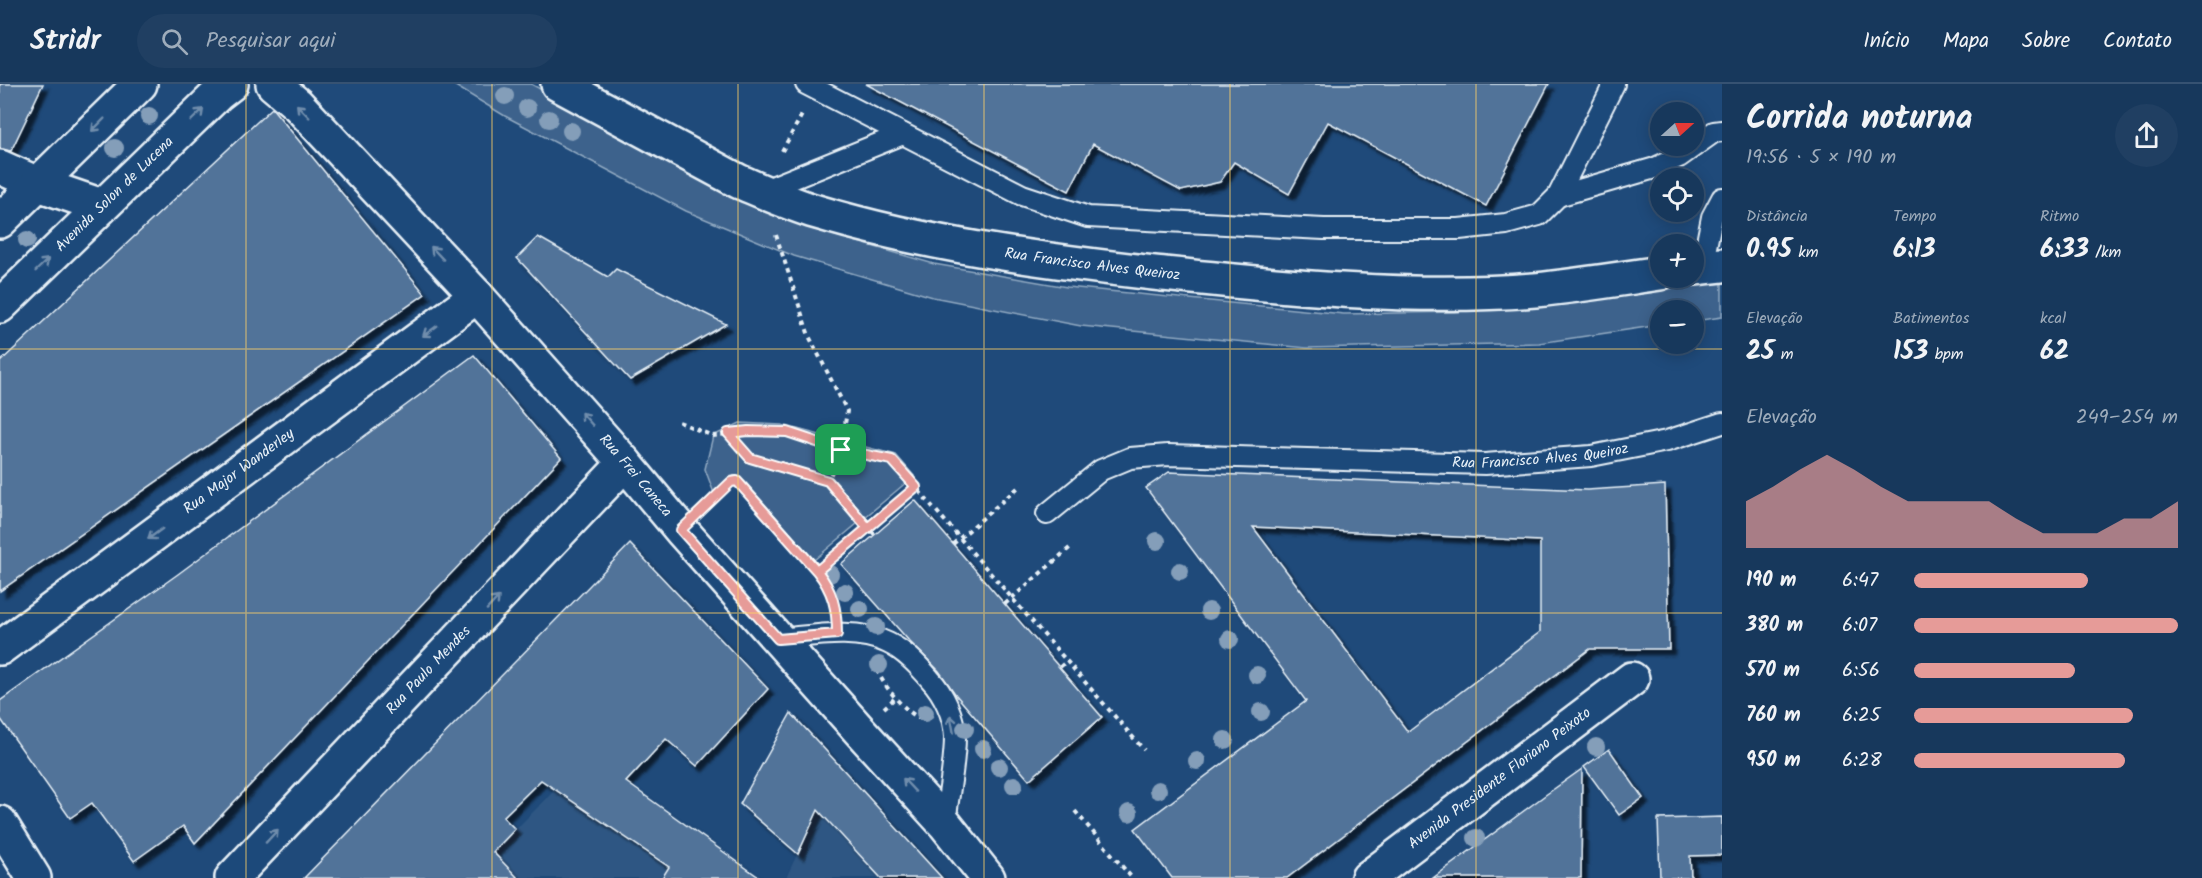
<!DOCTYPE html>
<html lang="pt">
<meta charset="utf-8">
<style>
:root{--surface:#17385c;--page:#203f62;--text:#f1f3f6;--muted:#9eacbb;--line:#365272;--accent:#e69b98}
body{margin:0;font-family:Kalam,sans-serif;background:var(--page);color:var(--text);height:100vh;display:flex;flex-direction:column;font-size:22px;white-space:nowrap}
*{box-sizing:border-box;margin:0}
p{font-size:20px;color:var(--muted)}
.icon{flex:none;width:33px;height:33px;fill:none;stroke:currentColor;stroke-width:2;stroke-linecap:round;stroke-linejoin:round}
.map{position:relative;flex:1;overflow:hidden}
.panel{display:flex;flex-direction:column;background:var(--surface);width:480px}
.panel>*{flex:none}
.needle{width:39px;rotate:69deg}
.fabs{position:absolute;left:1650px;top:18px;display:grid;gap:12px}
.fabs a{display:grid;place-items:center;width:54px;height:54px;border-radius:50%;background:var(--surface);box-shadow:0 3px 15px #0003,0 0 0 2px var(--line);font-size:30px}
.pin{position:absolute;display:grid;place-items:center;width:51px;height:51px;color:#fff;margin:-26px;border-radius:12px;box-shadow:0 3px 9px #0006}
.round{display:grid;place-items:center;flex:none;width:63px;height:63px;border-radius:32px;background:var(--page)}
.summary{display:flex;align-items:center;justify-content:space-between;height:102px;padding:0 24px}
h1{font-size:33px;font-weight:800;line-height:45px}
.metrics{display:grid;grid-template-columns:repeat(3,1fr);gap:9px;height:102px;padding:6px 24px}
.metrics div{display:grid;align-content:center}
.metrics b{font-size:26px;font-weight:800}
.metrics small{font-size:16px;font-weight:400}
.metrics p{font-size:16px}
.chart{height:168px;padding:12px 24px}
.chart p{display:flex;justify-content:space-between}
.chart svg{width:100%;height:108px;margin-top:6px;fill:var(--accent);opacity:.7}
ul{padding:0 24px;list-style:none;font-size:20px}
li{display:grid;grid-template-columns:96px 72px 1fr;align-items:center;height:45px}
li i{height:15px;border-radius:8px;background:var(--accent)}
header{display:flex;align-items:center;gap:36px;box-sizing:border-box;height:84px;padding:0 30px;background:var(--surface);border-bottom:2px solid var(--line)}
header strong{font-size:28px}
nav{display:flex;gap:33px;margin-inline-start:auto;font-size:21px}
.search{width:420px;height:54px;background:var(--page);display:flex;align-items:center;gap:15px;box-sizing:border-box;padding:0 21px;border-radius:33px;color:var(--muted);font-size:22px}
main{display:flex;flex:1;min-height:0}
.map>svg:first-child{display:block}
.built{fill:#2e5683}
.green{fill:#3c628c;stroke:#92aac2;stroke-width:1.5}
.building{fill:#517399;stroke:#e8f1f8;stroke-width:1.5;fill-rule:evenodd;filter:url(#shadow)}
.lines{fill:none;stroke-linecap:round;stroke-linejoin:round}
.lane-casing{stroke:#e8f1f8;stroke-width:24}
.street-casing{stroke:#e8f1f8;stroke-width:38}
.secondary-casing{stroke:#e8f1f8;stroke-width:38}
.primary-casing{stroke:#e8f1f8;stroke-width:38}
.path{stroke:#e8f1f8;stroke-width:4;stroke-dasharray:4.5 4.5;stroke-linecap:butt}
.lane{stroke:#1f4a7a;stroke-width:20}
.street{stroke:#1f4a7a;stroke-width:33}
.secondary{stroke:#1f4a7a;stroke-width:33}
.primary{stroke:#1f4a7a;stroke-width:33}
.tree{fill:#849eb9}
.oneway{stroke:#6f8dac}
.route-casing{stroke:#fff;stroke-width:12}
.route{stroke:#e69b98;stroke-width:8}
.grid{fill:none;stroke:#ffd166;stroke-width:1.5;stroke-opacity:0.55}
.labels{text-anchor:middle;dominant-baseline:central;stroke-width:5;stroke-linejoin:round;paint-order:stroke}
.street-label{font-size:15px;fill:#e8f1f8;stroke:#1f4a7a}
</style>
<header>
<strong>Stridr</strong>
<div class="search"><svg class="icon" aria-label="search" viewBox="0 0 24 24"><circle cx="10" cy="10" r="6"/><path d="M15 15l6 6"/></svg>Pesquisar aqui</div>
<nav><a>Início</a><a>Mapa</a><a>Sobre</a><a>Contato</a></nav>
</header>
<main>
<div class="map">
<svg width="1722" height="794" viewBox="0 0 1722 794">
<defs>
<filter id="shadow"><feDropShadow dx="5.5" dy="5.5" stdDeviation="1.5" flood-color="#0009"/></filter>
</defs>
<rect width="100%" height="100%" fill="#1f4a7a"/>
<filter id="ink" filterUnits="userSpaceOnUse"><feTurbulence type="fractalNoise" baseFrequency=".0167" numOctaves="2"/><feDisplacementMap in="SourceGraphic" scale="12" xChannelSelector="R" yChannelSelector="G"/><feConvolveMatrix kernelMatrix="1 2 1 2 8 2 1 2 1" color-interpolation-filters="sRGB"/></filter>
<g filter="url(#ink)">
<g class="built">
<path d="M839,681L924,774L914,794H786Z"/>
<path d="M555,706L669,783L662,794H510L493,768Z"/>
</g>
<g class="green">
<path d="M452,0H531L729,108L809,144L934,180L1067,203L1344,230L1455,228L1722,199V233L1694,237V226H1660V241L1539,259L1307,264L1081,242L933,213L794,172L686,127L505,32Z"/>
<path d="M740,339L782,341L896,371L914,392L814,476L745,398L734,392L714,409L705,385L713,352Z"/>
</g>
<g class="building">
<path d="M0,0H43L11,67L0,65Z"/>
<path d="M866,0H1549L1486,122L1328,38L1289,110L1234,78L1220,98L1181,107L1093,60L1069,107Z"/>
<path d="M272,24L425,210L0,507V278Z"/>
<path d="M538,153L608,193L616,185L726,240L630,296L517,174Z"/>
<path d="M474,271L561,374L195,759L183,742L134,777L92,719L70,734L0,634V617L178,490Z"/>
<path d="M1169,388L1587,406L1665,401L1669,565H1590L1287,794H1172L1135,745L1306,617L1146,404ZM1253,443L1540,457V548L1408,648Z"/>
<path d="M915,416L1102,633L1029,696L956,611L939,587L910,558L841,480Z"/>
<path d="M630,460L768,605L697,682L666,655L626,698L760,794H662L669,783L541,696L503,733L515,745L493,768L518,794H304Z"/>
<path d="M791,629L839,681L942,794H881L818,726L798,770L740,720Z"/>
<path d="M1609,665L1643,714L1619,731L1584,683Z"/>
<path d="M1582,685L1581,794H1433L1544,712Z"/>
<path d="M1722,733V771L1690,772L1691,794H1660L1658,735Z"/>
</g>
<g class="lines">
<g class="lane-casing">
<g id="lane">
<path d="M806,0L1022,111L1088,133L1324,145H1459L1506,140L1539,131L1558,112L1614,0"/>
<path d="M762,107L903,50"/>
<path d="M1558,112L1655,84L1679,73L1714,48L1722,47"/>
<path d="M1702,183L1712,133L1722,114"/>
<path id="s1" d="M1047,430L1101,386L1130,374L1168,371L1485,380L1591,372L1667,357L1722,339"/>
<path d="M779,555C813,552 855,543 888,559C905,567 918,581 930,595C944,610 954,632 955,653C955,680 948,712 945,740"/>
</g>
</g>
<g class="street-casing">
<g id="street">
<path id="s2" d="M558,0L738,97C764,108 790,120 817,128C927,161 1041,176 1154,189C1280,202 1408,216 1535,206C1577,202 1619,195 1660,189"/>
<path d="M0,83L38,100L102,122"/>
<path d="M1694,184L1722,181"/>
<path id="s3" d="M0,564L477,212"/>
<path id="s4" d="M232,794L625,379"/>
<path id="s5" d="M1368,794L1632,595"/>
</g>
</g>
<g class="secondary-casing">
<g id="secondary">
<path id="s6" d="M273,0L298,21L477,212L625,379L681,446L860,647L945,740L988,794"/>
<path d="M0,739L34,794"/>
</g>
</g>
<g class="primary-casing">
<g id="primary">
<path d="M0,137L140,0"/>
<path id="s7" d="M0,222L218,10L231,0"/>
</g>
</g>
<g class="path">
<path d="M782,67L803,29"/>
<path d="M776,151L809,252L847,327L841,366L828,397"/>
<path d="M679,338L713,352L748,347L787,348L841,366L892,376L1144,666"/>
<path d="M729,350L749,374L828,397L875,451"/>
<path d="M706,422L731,398L734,396L739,399L827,500L835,522"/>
<path d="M953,460L1021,401"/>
<path d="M817,487L916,403"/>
<path d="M1005,520L1073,461"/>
<path d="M1060,583L1067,577"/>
<path d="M877,586C885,604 903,625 919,634"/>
<path d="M884,624L896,613"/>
<path d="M1075,727L1132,794"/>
</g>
<use href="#lane" class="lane"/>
<use href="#street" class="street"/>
<use href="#secondary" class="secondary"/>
<use href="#primary" class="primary"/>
</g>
<g class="tree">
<circle cx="505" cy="12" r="9"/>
<circle cx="527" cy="24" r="9"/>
<circle cx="149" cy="32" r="9"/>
<circle cx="549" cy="35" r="9"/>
<circle cx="571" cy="47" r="9"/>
<circle cx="115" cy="64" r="9"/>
<circle cx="27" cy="156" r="9"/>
<circle cx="1157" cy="457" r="9"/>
<circle cx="1180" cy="487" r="9"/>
<circle cx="830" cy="490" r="9"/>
<circle cx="845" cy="508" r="9"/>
<circle cx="860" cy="525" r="9"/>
<circle cx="1209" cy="527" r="9"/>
<circle cx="876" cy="543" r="9"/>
<circle cx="1230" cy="555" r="9"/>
<circle cx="879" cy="581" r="9"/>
<circle cx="1257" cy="591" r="9"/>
<circle cx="1261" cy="628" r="9"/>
<circle cx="925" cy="629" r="9"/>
<circle cx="965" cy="645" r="9"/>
<circle cx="1225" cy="656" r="9"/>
<circle cx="1596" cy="663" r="9"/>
<circle cx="983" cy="665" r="9"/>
<circle cx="1197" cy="677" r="9"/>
<circle cx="999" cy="683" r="9"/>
<circle cx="1014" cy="701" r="9"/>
<circle cx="1158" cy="706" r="9"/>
<circle cx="1129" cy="729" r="9"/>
<circle cx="1476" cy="754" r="9"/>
</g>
<defs><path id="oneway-shaft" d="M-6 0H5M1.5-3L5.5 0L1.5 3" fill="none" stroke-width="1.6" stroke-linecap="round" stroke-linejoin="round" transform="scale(1.5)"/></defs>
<g class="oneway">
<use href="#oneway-shaft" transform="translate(303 27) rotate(-134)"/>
<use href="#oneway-shaft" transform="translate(197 31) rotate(-44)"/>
<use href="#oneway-shaft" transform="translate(98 41) rotate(135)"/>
<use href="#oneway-shaft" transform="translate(437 169) rotate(-133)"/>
<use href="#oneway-shaft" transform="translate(42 181) rotate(-44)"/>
<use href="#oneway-shaft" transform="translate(430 247) rotate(144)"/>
<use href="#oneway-shaft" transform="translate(587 335) rotate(-132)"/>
<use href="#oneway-shaft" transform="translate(155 450) rotate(144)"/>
<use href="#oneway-shaft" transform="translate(493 519) rotate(-47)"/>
<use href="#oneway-shaft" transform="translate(952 640) rotate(-101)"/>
<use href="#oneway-shaft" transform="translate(909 701) rotate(-133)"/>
<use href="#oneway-shaft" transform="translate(272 752) rotate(-47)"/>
</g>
</g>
<g class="lines" filter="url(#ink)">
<g class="route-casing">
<path id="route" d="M841,366L787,348L748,347L728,349L750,374L828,397L868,444L817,487L737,397L731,398L681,446L778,555L837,550C837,525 833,507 817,487L916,403L892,376L841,366"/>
</g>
<use href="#route" class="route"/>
</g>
<path class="grid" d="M246,0V794M492,0V794M738,0V794M984,0V794M1230,0V794M1476,0V794M0,265H1722M0,529H1722"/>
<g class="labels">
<g class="street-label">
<text stroke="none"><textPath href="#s7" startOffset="160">Avenida Solon de Lucena</textPath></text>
<text stroke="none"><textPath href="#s2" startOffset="570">Rua Francisco Alves Queiroz</textPath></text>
<text stroke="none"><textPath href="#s1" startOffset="512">Rua Francisco Alves Queiroz</textPath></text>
<text stroke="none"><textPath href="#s3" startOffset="297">Rua Major Wanderley</textPath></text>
<text stroke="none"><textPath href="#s6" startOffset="534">Rua Frei Caneca</textPath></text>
<text stroke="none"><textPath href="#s4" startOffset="286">Rua Paulo Mendes</textPath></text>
<text stroke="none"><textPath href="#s5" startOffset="165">Avenida Presidente Floriano Peixoto</textPath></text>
</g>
</g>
</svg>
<div class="fabs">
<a><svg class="needle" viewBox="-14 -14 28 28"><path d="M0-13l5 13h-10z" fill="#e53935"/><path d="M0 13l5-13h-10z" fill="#9eacbb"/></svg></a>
<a><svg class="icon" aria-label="locate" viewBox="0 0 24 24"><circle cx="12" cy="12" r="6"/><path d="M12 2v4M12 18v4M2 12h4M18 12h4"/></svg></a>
<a>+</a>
<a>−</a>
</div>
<div class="pin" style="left:841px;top:366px;background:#1e9e55"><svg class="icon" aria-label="arrive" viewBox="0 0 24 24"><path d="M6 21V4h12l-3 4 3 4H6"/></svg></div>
</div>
<section class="panel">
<div class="summary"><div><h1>Corrida noturna</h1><p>19:56 · 5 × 190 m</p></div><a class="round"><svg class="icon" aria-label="share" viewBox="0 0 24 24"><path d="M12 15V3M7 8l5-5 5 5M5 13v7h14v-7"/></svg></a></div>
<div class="metrics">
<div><p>Distância</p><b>0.95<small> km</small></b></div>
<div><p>Tempo</p><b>6:13</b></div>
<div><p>Ritmo</p><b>6:33<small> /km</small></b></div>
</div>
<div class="metrics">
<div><p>Elevação</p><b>25<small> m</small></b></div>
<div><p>Batimentos</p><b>153<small> bpm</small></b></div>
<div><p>kcal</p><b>62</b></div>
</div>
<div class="chart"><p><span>Elevação</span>249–254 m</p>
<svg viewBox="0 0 160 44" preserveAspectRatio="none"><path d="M0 44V25L10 19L20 12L30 6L40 12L50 19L60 25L70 25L80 25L90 25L100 32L110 38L120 38L130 38L140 32L150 32L160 25V44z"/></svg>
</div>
<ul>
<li><b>190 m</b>6:47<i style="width:66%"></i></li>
<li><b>380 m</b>6:07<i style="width:100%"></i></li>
<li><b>570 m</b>6:56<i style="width:61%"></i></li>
<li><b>760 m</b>6:25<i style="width:83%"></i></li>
<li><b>950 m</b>6:28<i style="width:80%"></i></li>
</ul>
</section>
</main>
